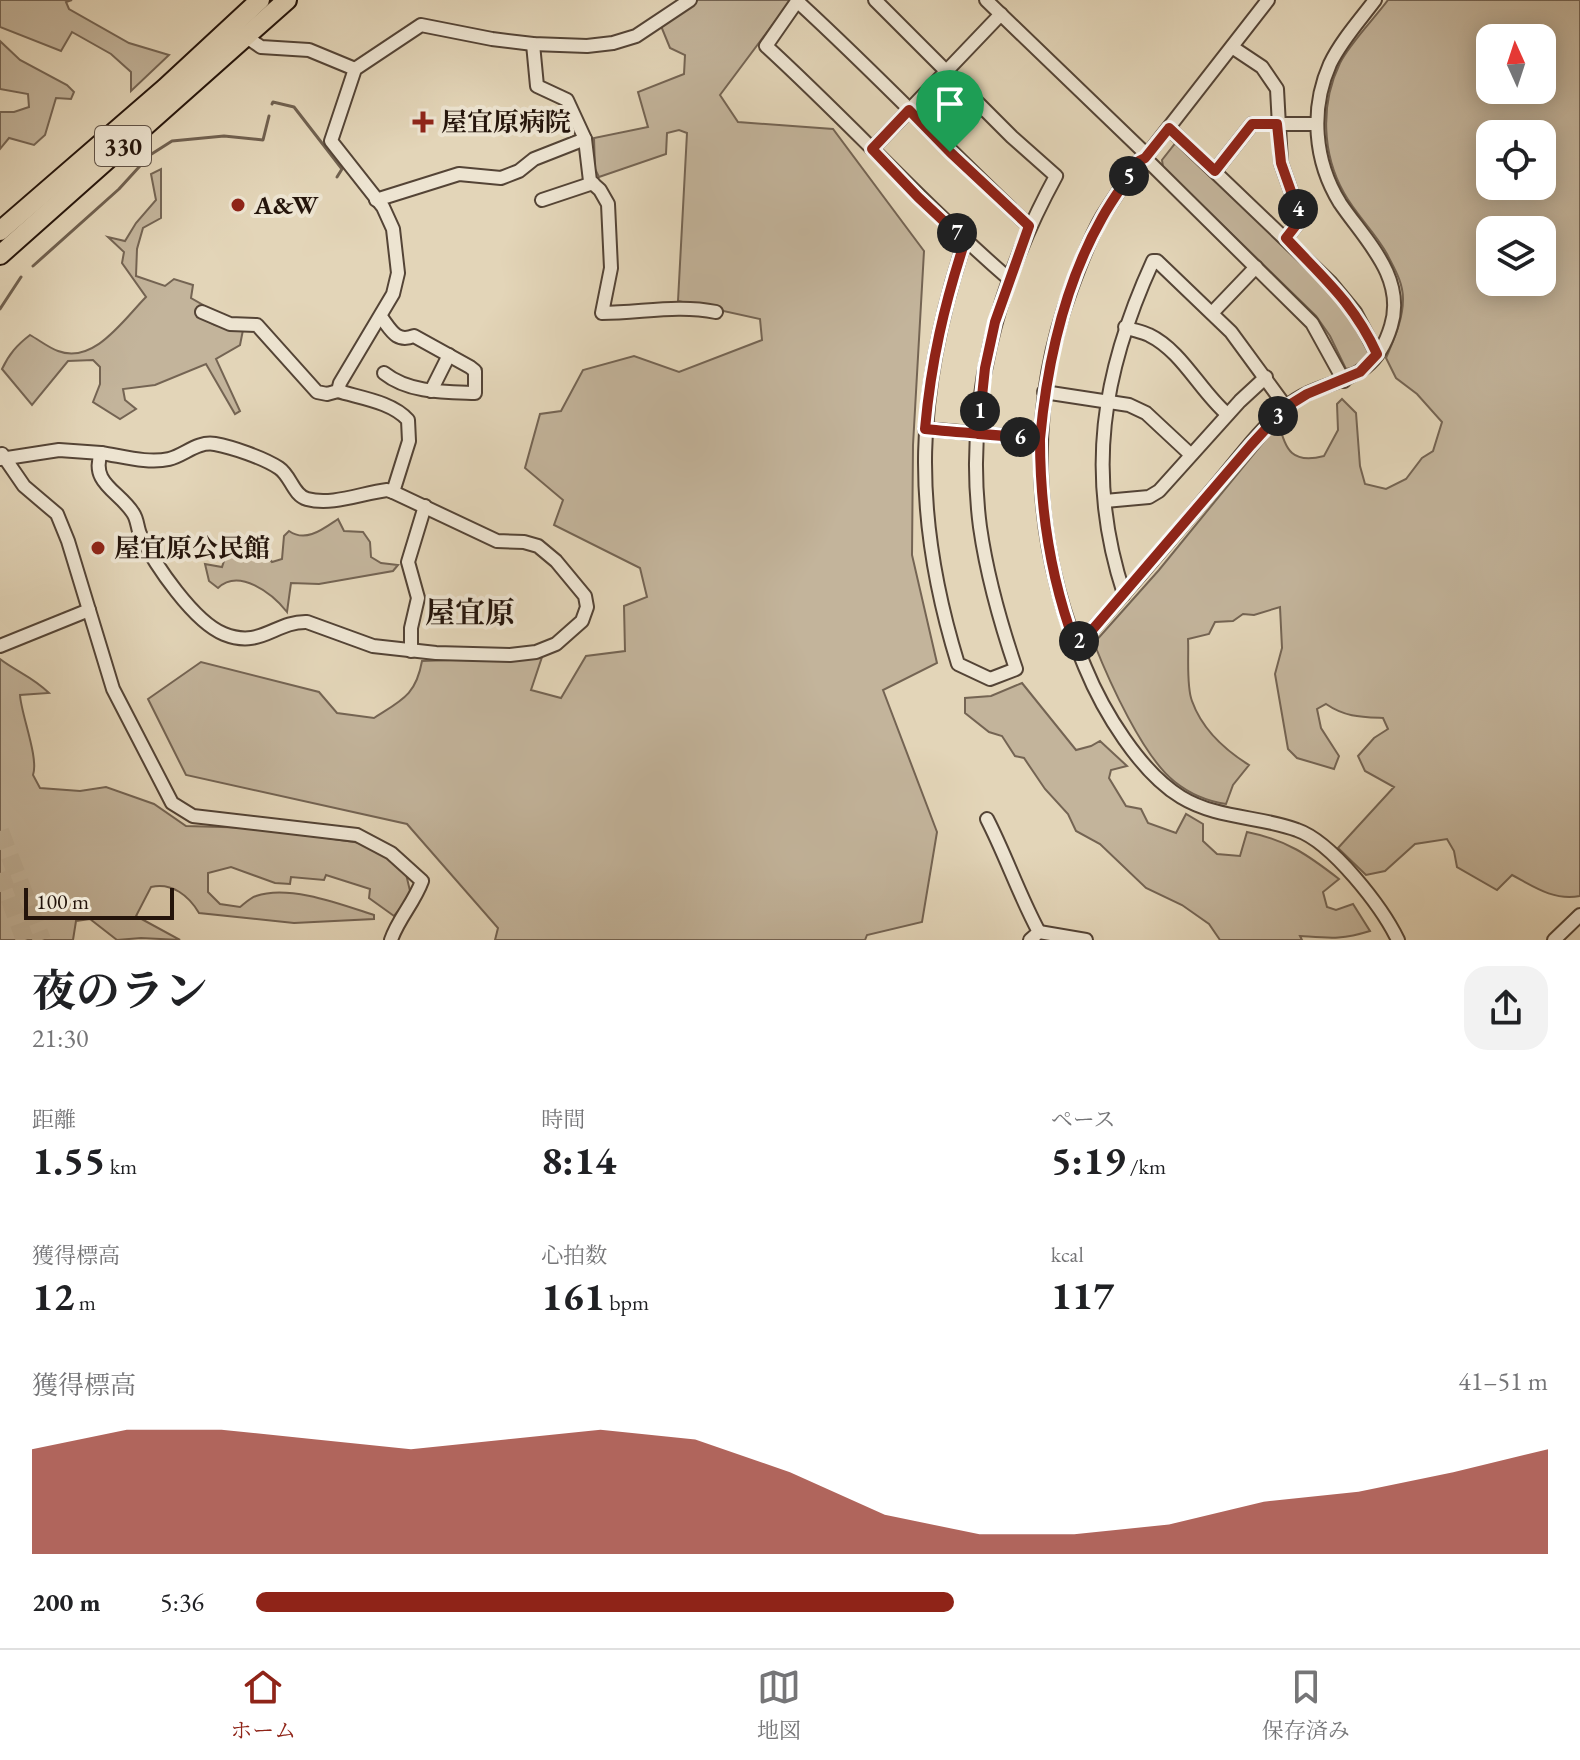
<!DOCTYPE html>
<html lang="ja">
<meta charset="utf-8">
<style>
:root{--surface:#fff;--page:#f2f2f2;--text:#202124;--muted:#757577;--line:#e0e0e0;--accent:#8f2418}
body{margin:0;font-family:"EB Garamond","Noto Serif JP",serif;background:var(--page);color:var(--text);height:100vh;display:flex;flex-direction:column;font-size:30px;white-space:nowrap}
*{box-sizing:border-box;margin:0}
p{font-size:26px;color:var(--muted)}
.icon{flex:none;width:44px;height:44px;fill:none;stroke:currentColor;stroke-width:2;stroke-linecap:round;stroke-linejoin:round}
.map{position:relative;height:940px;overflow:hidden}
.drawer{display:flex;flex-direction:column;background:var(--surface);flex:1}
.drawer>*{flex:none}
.needle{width:52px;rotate:357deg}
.buttons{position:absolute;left:1476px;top:24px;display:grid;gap:16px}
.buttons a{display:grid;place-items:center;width:80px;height:80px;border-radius:16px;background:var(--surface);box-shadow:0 4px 20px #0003;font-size:40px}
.scale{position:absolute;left:24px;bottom:20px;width:150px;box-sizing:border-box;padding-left:8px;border:4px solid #24140b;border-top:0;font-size:22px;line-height:28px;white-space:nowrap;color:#24140b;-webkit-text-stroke:6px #ede4d1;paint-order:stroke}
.pin{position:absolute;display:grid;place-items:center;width:68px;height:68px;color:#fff;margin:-82px -34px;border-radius:50% 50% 50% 0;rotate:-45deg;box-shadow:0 0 8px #0007}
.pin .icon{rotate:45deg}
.km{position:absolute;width:40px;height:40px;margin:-20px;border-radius:50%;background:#222;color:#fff;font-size:22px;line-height:40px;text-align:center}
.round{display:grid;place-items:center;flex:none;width:84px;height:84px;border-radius:24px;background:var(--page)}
.overview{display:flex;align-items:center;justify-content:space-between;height:136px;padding:0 32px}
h1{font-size:44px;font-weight:700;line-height:60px}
.figures{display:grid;grid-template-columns:repeat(3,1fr);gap:12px;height:136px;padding:8px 32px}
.figures div{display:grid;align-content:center}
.figures b{font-size:40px;font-weight:700}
.figures small{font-size:22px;font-weight:400}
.figures p{font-size:22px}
.chart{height:224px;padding:16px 32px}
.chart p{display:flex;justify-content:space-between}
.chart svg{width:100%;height:144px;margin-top:8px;fill:var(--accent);opacity:.7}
ul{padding:0 32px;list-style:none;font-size:26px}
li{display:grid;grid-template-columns:128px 96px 1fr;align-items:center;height:60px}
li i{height:20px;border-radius:10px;background:var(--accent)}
.tab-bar{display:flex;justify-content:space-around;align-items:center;height:112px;border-top:2px solid var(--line);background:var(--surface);font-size:22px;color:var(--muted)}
.tab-bar a{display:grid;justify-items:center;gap:4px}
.tab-bar .selected{color:var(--accent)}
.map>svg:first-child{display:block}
.green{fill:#c3b49b;stroke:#746453;stroke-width:2;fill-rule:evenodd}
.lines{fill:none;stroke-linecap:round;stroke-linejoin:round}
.stream{stroke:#70604f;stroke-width:3}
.highway-tunnel{stroke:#bdae95;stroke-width:18;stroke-dasharray:18 9;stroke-linecap:butt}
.minor-casing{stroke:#544436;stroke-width:16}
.highway-casing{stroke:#24140b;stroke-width:22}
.minor{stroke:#ede4d1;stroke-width:12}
.highway{stroke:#e3d5b8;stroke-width:18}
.route-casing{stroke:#fff;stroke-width:16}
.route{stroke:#8f2418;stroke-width:10}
.poi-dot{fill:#8f2418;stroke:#ede4d1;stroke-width:3}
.labels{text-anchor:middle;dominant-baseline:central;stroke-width:8;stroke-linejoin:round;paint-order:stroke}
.shield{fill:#ede4d1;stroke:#605246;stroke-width:2}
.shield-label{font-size:24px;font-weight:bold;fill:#24140b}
.poi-label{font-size:26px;font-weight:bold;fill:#24140b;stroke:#ede4d1;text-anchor:start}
.quarter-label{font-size:30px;font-weight:bold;fill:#24140b;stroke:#ede4d1}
</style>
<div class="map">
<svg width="1580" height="940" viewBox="0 0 1580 940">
<rect width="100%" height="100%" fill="#e3d5b8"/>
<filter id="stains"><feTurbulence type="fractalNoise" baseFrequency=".0025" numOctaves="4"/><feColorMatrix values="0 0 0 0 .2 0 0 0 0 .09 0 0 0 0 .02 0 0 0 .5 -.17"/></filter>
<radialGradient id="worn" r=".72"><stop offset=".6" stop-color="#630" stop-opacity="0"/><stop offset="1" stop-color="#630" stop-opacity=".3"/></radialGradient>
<g class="green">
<path d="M0,0H72L66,2L69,9L129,43L169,55L131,91V72L111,54L72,32L61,51L0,27Z"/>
<path d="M693,0H791L720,95L738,122L833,129L924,251L913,445L912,555L937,663L883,690L937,832L922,922L867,935L865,940H495L498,928L407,824L186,775L148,699L201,662L319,692L337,713L374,718C402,700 416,695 422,661L542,657L531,690L561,698L586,656L625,651L624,606L647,597L640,568L554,525L563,500L525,468L540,414L561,411L583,370L634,356L679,372L762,340L760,319L678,301L687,133L679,130L667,133L666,154L599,177L595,169L594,138L648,127L638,92L684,74L685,55L670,48L661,26Z"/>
<path d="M1388,0H1580V896C1554,901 1534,887 1512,875L1497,890L1457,867L1454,851L1447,839L1415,844L1385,871L1366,875L1338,848L1394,787L1365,771L1358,756L1374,738L1388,729L1383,718C1361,717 1345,717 1326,704L1317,709L1321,728L1339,756L1334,769L1297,758L1288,749L1275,674L1282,648L1280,607L1254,615L1243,614L1233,621L1215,622L1209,634L1188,639C1189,655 1186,686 1192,701C1202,729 1225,750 1249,765L1233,785L1226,804C1206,801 1190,794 1175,782C1143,757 1109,681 1094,643L1159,570L1279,423C1285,451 1293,464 1324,456L1338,430L1337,404L1342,399L1356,413L1360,466L1365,484L1386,489L1406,479L1422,458L1433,451L1442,422L1417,394L1396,378L1386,358C1394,339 1403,320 1403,299C1403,282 1394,268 1387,254C1375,232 1356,215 1344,193C1322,154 1320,104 1340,63C1350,43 1374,19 1388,0ZM1490,38H1542V90H1490ZM1490,134H1542V186H1490ZM1490,230H1542V282H1490Z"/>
<path d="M0,41L20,60L67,85L74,92L71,99L56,98L45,135L34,145L9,138L0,149V112H14L29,107L28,94L0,89Z"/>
<path d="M1177,141L1323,281L1348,311L1369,350L1370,355L1355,367L1346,369L1330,336L1316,316L1163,167L1162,160Z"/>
<path d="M161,169V218L143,228L137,249L136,276L165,286L174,279L193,285L191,298L203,305L198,316L215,325L243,330L240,345L216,359L240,411L235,414L206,364L155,385L123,389L125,400L136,409L120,419L93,402L100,384V367L93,360L68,361L32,405L2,369C9,354 17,345 30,335C39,340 49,348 58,351C94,365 124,319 146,297L122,263L124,252L108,237L125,241L136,223L156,200L151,174Z"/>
<path d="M338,519L344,531L363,532L370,542L371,557L381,563L398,565L393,571L319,584L291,583L287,612C272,593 239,568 218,588L209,581L205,564L222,567L225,558L236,553L251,537L272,562L282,559L284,536L289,531C306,543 323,529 338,519Z"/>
<path d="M0,659C17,672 33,677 49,693L20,695C21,714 39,758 33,775L40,788L80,791L106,787L154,804L186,826L258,828L361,843L394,861L406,874L411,895L394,916L369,898L370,889L326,875L324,880L291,877L290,884L275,883L231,867L208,873V892L220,904L240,907C244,904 250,898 256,896C289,884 343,905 374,915V919L294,923L199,913C189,896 172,882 151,887L136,916L180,940L141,938L117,940L90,919L76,921L73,940H0Z"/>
<path d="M1022,683L1076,750L1091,746L1100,741L1127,766L1111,770L1109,778L1126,806L1141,809L1148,823L1176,833L1186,814L1203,824V841L1217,854L1240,856L1247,832C1287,840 1308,855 1339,879L1323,892L1327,907L1336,910L1353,904L1370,931C1341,940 1330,938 1300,936L1302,940H1220L1209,924L1182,905L1146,888L1100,844L1076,831L1068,814L1045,789L1024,758L1015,756L1002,736L989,732L965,713V698L991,696Z"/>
</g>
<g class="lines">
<g class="stream">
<path d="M272,104L273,102L294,107L342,169L337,177"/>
<path d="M33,266L119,189L150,155L172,141L224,136L263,140L269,116"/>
<path d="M0,309L21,277"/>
</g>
<g class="highway-tunnel">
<path d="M0,831L42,940"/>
<path d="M0,873L25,940"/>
</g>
<g class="minor-casing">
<g id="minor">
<path d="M798,0L766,46C849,122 924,205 1008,278"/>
<path d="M875,0L1012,137L1056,176C997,284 964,404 980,527C987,576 1000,622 1016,669L990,679L958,664C911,512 915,391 965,241"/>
<path d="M986,0L1147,155"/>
<path d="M1268,0L1145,158L1139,161C1127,179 1114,198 1102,217C1089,239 1080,265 1071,289C1025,413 1033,546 1085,667C1103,711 1140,772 1181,797C1217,819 1260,816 1297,830C1332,842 1382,907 1398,940"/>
<path d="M797,1C877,74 950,152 1029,226"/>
<path d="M242,34L261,47L309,50L355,69"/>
<path d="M1232,47L1262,67L1277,89L1281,163L1299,214L1297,224L1286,238"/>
<path d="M1169,128L1331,283L1355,312L1377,354"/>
<path d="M585,139L590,181L600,190L608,204L611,268L602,313C641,313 677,304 716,312"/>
<path d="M872,149L1001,14"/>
<path d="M1145,158L1312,323L1344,381"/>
<path d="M1215,171L1252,124H1316"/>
<path d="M376,200L459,174L501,178L519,171L534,159L585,139L567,100L537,86L533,44"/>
<path d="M542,200L593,183"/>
<path d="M202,312L230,324L257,325L317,392L327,394L338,391"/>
<path d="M1212,313L1256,267"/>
<path d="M381,317C391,330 396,343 414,336L470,367L475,371V393C445,392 409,393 384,373"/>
<path d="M1125,327C1133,330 1142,332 1149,335C1182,351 1200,391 1227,414"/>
<path d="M431,391L449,355"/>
<path d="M1044,392L1129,405L1146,413L1190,454"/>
<path d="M925,429L1040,439"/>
<path d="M101,453C122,456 148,464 169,459C185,455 197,441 215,444C232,447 264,458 279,468C291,476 293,495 307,499C332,506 362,493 387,490L393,492"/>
<path d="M2,454L24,486L57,514L68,541L113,689L172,803L193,816L357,835L391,853L422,881C414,903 398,919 391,940"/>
<path d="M0,459L59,450L101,453C90,483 119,491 133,513C138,520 137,529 141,536C155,565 194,622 224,634C261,649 275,621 307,622L373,646L436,653L510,655L536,652L556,644L582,621L587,607L585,596L556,561L538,546L524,542L497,541L393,492L409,441L408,420C392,402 361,398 338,391L340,383L393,294L398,273L393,229L383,207L331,141L355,69L421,25L492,39L533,44L587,46L613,43L636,36L690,0"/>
<path d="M1105,501L1149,497L1159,491L1240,401L1266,377"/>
<path d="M1124,594C1085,475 1102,372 1153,261H1157L1231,332L1286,407"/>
<path d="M1075,644L1087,636C1130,587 1172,538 1213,489C1236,462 1259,430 1286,407C1326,374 1372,390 1391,326C1406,277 1365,240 1340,203C1314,161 1310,109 1330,64C1341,41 1360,20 1375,0"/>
<path d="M0,646L89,610"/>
<path d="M411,651V628L418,598L408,562L425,506"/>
<path d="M987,819C1006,856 1019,895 1039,932"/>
<path d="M1030,940L1039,932L1086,940"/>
<path d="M1554,940L1580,915"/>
</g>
</g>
<g class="highway-casing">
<g id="highway">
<path d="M0,231L165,88L260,0"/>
<path d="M0,255L287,0"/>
</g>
</g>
<use href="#minor" class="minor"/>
<use href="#highway" class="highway"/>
</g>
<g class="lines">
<g class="route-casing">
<path id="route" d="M950,152L1029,226L995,322L985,368L978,434L1040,439C1040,510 1050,577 1075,644L1087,636L1251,445L1286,407L1307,394L1360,372L1377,354C1353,302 1323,278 1286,238L1297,224L1299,214L1281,163L1277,124H1252L1215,171L1169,128L1145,158L1139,161C1127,180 1113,198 1102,218C1064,285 1047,363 1040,439C1002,435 963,433 925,429C931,362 944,305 965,241L918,197L872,149L909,110L950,152"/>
</g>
<use href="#route" class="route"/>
</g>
<g class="poi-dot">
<path d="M419 110h8v8h8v8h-8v8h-8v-8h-8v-8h8z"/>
<circle cx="238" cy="205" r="8"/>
<circle cx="98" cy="548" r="8"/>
</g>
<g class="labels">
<rect class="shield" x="95" y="126" width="56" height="40" rx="6"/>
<g class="shield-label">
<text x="123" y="146">330</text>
</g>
<g class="poi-label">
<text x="441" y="122">屋宜原病院</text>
<text x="254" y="205">A&amp;W</text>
<text x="114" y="548">屋宜原公民館</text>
</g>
<g class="quarter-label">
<text x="470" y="612">屋宜原</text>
</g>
</g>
<rect width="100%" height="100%" filter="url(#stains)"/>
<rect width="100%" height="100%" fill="url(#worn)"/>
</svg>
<div class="buttons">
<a><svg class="needle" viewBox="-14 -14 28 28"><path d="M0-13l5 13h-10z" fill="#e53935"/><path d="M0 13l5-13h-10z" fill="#757577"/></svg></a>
<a><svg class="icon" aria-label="locate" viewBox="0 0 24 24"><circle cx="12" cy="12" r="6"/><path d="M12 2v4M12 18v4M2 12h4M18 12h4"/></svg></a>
<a><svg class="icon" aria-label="layers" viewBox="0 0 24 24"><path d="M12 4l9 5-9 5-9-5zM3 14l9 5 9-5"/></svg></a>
</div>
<div class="scale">100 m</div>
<div class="pin" style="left:950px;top:152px;background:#1e9e55"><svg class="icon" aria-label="arrive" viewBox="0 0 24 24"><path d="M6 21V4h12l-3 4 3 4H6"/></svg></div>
<b class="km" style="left:980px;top:411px">1</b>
<b class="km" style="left:1079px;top:641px">2</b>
<b class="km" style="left:1278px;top:416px">3</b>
<b class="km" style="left:1298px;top:209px">4</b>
<b class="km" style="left:1129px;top:176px">5</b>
<b class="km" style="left:1020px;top:437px">6</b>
<b class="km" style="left:957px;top:233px">7</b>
</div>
<section class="drawer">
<div class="overview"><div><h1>夜のラン</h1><p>21:30</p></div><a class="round"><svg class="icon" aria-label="share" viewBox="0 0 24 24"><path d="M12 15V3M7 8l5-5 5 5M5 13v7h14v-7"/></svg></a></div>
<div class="figures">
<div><p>距離</p><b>1.55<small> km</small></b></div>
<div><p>時間</p><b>8:14</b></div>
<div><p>ペース</p><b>5:19<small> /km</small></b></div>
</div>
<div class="figures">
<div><p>獲得標高</p><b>12<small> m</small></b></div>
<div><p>心拍数</p><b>161<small> bpm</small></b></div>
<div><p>kcal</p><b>117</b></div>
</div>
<div class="chart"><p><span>獲得標高</span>41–51 m</p>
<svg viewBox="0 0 160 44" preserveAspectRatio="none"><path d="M0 44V12L10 6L20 6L30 9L40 12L50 9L60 6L70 9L80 19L90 32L100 38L110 38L120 35L130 28L140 25L150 19L160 12V44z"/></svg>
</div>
<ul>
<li><b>200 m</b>5:36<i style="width:54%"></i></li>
</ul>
</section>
<nav class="tab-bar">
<a class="selected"><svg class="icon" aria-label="home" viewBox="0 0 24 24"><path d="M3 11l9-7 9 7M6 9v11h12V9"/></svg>ホーム</a>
<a><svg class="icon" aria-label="map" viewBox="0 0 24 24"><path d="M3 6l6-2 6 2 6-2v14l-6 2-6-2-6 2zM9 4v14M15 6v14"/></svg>地図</a>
<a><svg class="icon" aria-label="saved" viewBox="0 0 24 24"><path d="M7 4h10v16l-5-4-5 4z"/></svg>保存済み</a>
</nav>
